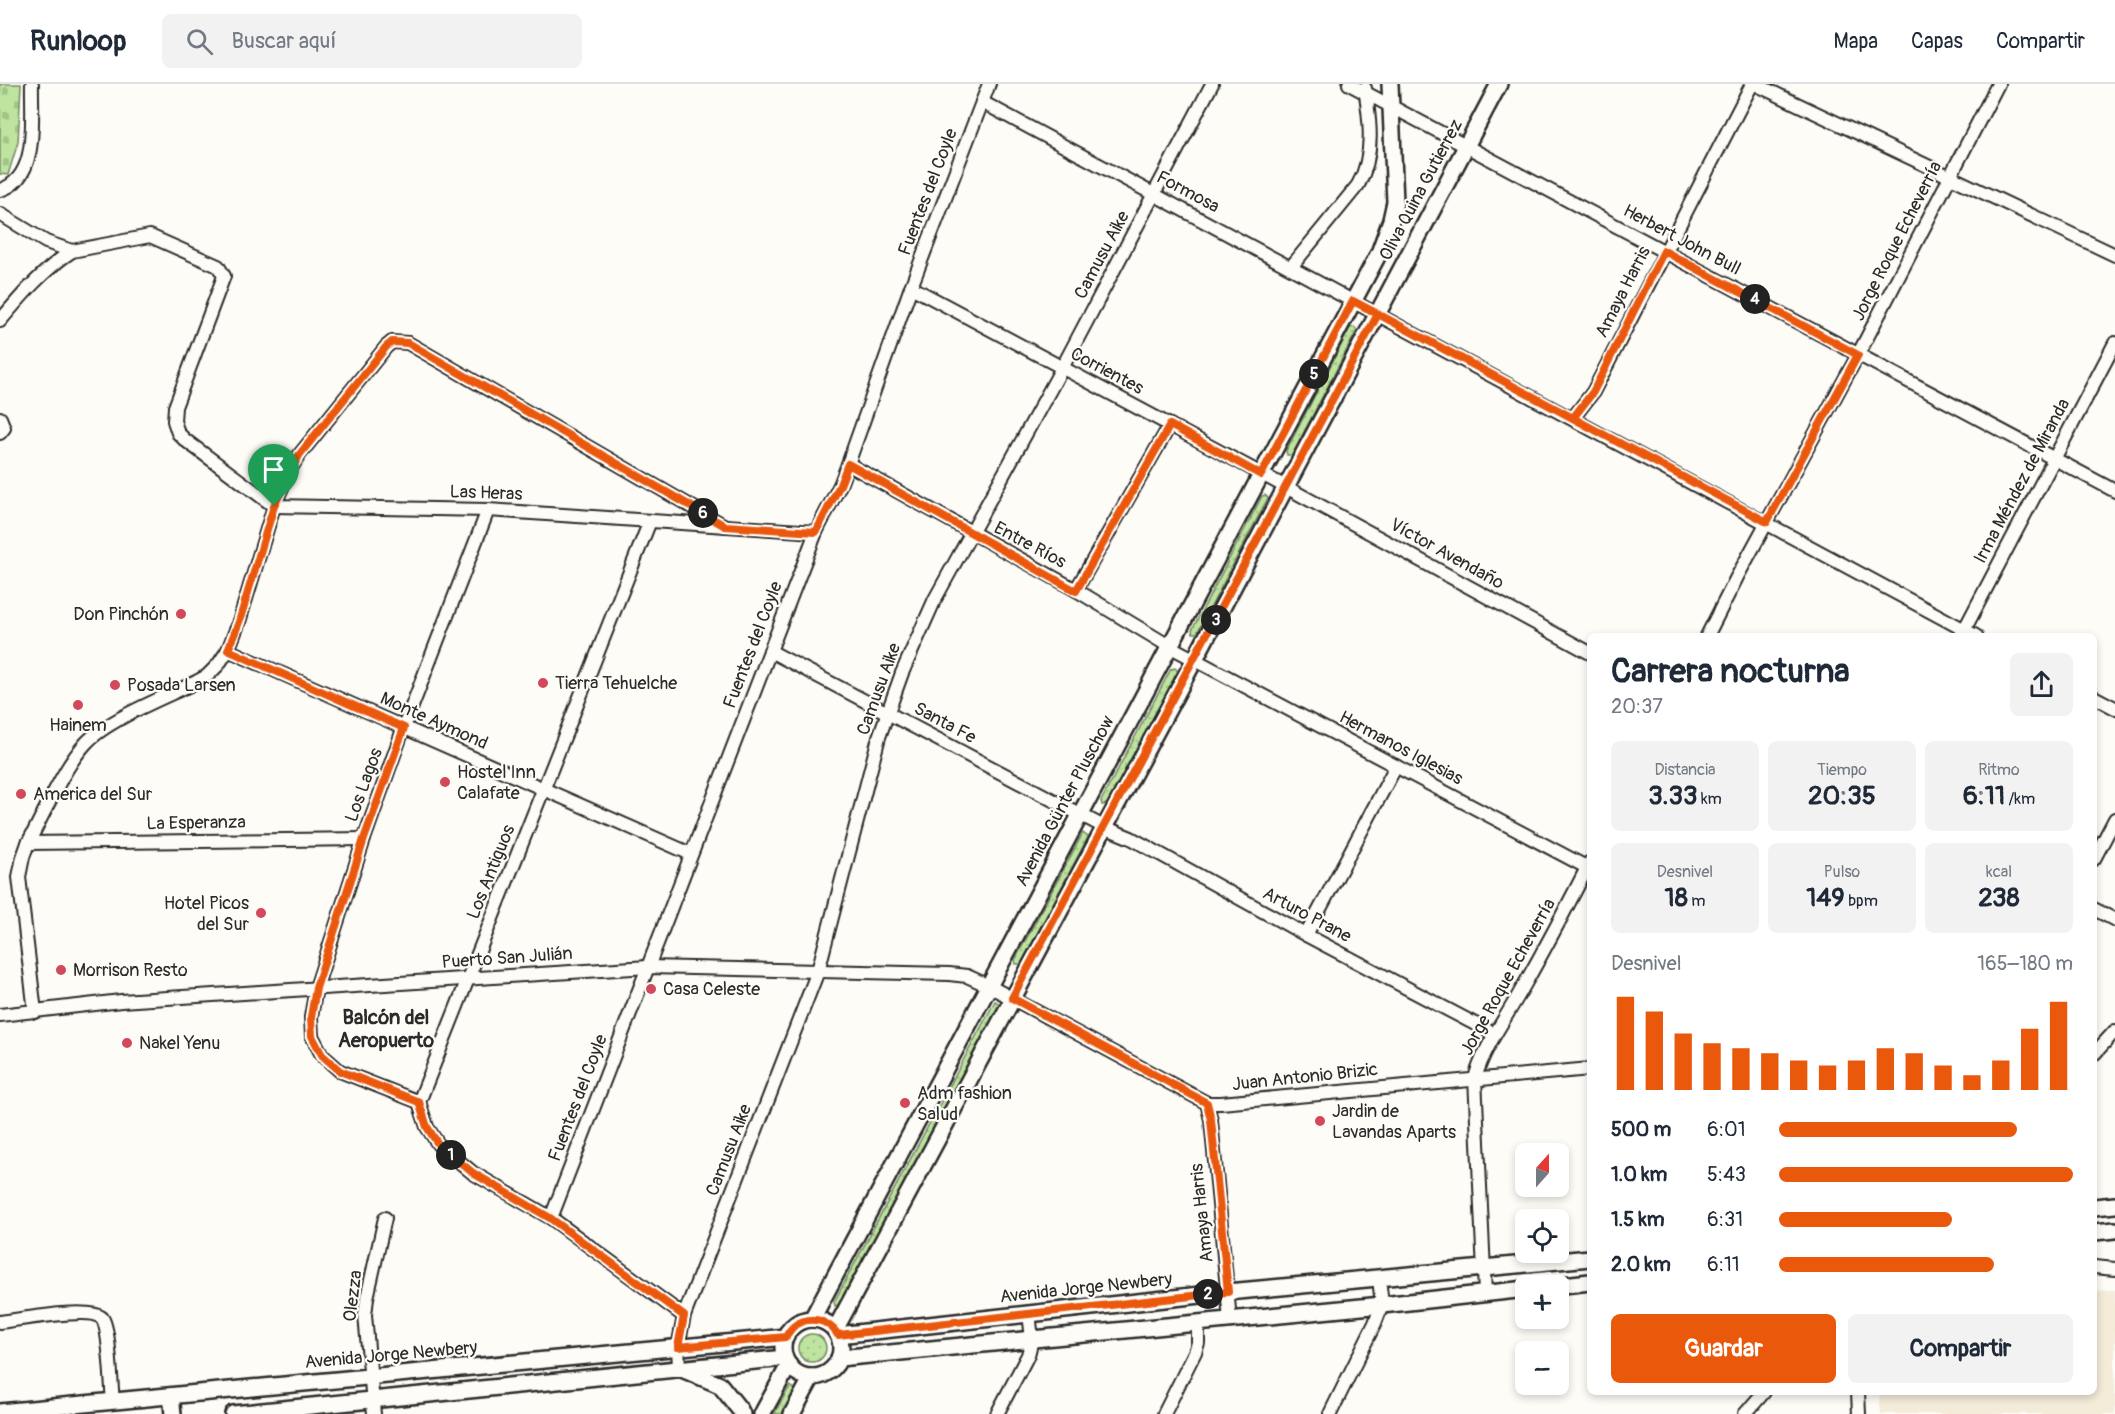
<!DOCTYPE html>
<html lang="es">
<meta charset="utf-8">
<style>
:root{--surface:#fff;--page:#f2f2f3;--text:#1f2937;--muted:#747a83;--line:#e0e1e3;--accent:#ea580c}
body{margin:0;font-family:Pangolin,sans-serif;background:var(--page);color:var(--text);height:100vh;display:flex;flex-direction:column;font-size:22px;white-space:nowrap}
*{box-sizing:border-box;margin:0}
p{font-size:20px;color:var(--muted)}
.icon{flex:none;width:33px;height:33px;fill:none;stroke:currentColor;stroke-width:2;stroke-linecap:round;stroke-linejoin:round}
.map{position:relative;flex:1;overflow:hidden}
.panel{position:absolute;left:1587px;top:549px;width:510px;height:762px;display:flex;flex-direction:column;background:var(--surface);border-radius:9px;box-shadow:0 3px 9px #0003}
.panel>*{flex:none}
.needle{width:39px;rotate:21deg}
.controls{position:absolute;left:1515px;top:1059px;display:grid;gap:12px}
.controls a{display:grid;place-items:center;width:54px;height:54px;border-radius:9px;background:var(--surface);box-shadow:0 3px 9px #0003;font-size:30px}
.pin{position:absolute;display:grid;place-items:center;width:51px;height:51px;color:#fff;margin:-62px -26px;border-radius:50% 50% 50% 0;rotate:-45deg;box-shadow:0 0 6px #0007}
.pin .icon{rotate:45deg}
.km{position:absolute;width:30px;height:30px;margin:-15px;border-radius:50%;background:#222;color:#fff;font-size:16px;line-height:30px;text-align:center}
.round{display:grid;place-items:center;flex:none;width:63px;height:63px;border-radius:9px;background:var(--page)}
.overview{display:flex;align-items:center;justify-content:space-between;height:102px;padding:0 24px}
h1{font-size:33px;font-weight:700;line-height:45px}
.figures{display:grid;grid-template-columns:repeat(3,1fr);gap:9px;height:102px;padding:6px 24px}
.figures div{display:grid;align-content:center;border-radius:9px;background:var(--page);text-align:center}
.figures b{font-size:26px;font-weight:700}
.figures small{font-size:16px;font-weight:400}
.figures p{font-size:16px}
.chart{height:168px;padding:12px 24px}
.chart p{display:flex;justify-content:space-between}
.chart svg{width:100%;height:108px;margin-top:6px;stroke:var(--accent);stroke-width:6}
.cta{display:flex;gap:12px;margin-top:auto;padding:12px 24px}
.cta a{flex:1;height:69px;border-radius:9px;background:var(--accent);color:#fff;font-size:24px;font-weight:700;line-height:69px;text-align:center}
.cta a+a{background:var(--page);color:var(--text)}
ul{padding:0 24px;list-style:none;font-size:20px}
li{display:grid;grid-template-columns:96px 72px 1fr;align-items:center;height:45px}
li i{height:15px;border-radius:8px;background:var(--accent)}
header{display:flex;align-items:center;gap:36px;box-sizing:border-box;height:84px;padding:0 30px;background:var(--surface);border-bottom:2px solid var(--line)}
header strong{font-size:28px}
nav{display:flex;gap:33px;margin-inline-start:auto;font-size:21px}
.search{width:420px;height:54px;background:var(--page);display:flex;align-items:center;gap:15px;box-sizing:border-box;padding:0 21px;border-radius:9px;color:var(--muted);font-size:22px}
.map>svg:first-child{display:block}
.built{fill:#f4ebd9}
.grass{fill:url(#grass-dots);stroke:#748865;stroke-width:1.5}
.cemetery{fill:url(#cemetery-stones);stroke:#748865;stroke-width:1.5}
.lines{fill:none;stroke-linecap:round;stroke-linejoin:round}
.minor-casing{stroke:#2b2b2b;stroke-width:16}
.tertiary-casing{stroke:#2b2b2b;stroke-width:20}
.minor{stroke:#fdfcf7;stroke-width:12}
.tertiary{stroke:#fdfcf7;stroke-width:15}
.route-casing{stroke:#fff;stroke-width:12}
.route{stroke:#ea580c;stroke-width:8}
.poi-dot{fill:#d1495b;stroke:#fdfcf7;stroke-width:2}
.labels{text-anchor:middle;dominant-baseline:central;stroke-width:4.5;stroke-linejoin:round;paint-order:stroke}
.street-label{font-size:18px;fill:#2b2b2b;stroke:#fdfcf7}
.poi-label{font-size:18px;fill:#2b2b2b;stroke:#fdfcf7;text-anchor:start}
.neighbourhood-label{font-size:20px;font-weight:bold;fill:#2b2b2b;stroke:#fdfcf7}
</style>
<header>
<strong>Runloop</strong>
<div class="search"><svg class="icon" aria-label="search" viewBox="0 0 24 24"><circle cx="10" cy="10" r="6"/><path d="M15 15l6 6"/></svg>Buscar aquí</div>
<nav><a>Mapa</a><a>Capas</a><a>Compartir</a></nav>
</header>
<div class="map">
<svg width="2115" height="1330" viewBox="0 0 2115 1330">
<defs>
<pattern id="grass-dots" width="8" height="8" patternUnits="userSpaceOnUse" patternTransform="scale(1.5)"><rect width="8" height="8" fill="#bee49f"/><path d="M2 2h.1M6 6h.1" fill="none" stroke="#a3c489" stroke-width="1.8" stroke-linecap="round"/></pattern>
<pattern id="cemetery-stones" width="16" height="16" patternUnits="userSpaceOnUse" patternTransform="scale(1.5)"><rect width="16" height="16" fill="#bee49f"/><path d="M2 7V4a2 2 0 0 1 4 0v3zM10 15v-3a2 2 0 0 1 4 0v3z" fill="#a3c489"/></pattern>
</defs>
<rect width="100%" height="100%" fill="#fdfcf7"/>
<filter id="ink" filterUnits="userSpaceOnUse"><feTurbulence type="fractalNoise" baseFrequency=".0167" numOctaves="2"/><feDisplacementMap in="SourceGraphic" scale="12" xChannelSelector="R" yChannelSelector="G"/><feConvolveMatrix kernelMatrix="1 2 1 2 8 2 1 2 1" color-interpolation-filters="sRGB"/></filter>
<g filter="url(#ink)">
<path class="built" d="M2115,1206V1330H1881L1879,1308H2094V1207Z"/>
<g class="grass">
<path d="M1354,243L1357,246L1292,371H1287L1286,367L1350,244Z"/>
<path d="M1265,411L1268,414L1197,549H1193L1192,546L1262,412Z"/>
<path d="M1175,584L1178,587L1107,720L1102,721L1101,717L1171,585Z"/>
<path d="M1083,749L1088,753L1021,880H1016L1015,876Z"/>
<path d="M995,917L1000,920L839,1222H835L834,1218Z"/>
<circle cx="812" cy="1264" r="14"/>
<path d="M790,1302L795,1305L782,1330H774Z"/>
</g>
<path class="cemetery" d="M0,0H21L18,58L8,91L0,90Z"/>
<g class="lines">
<g class="minor-casing">
<g id="minor">
<path d="M1349,0L2115,407"/>
<path d="M1755,0L2115,171"/>
<path d="M982,18L1976,552"/>
<path d="M0,106C40,94 31,34 32,0"/>
<path d="M0,130L46,158L72,167L150,152L218,182L224,192L175,323L174,337L178,349L185,356L274,422L488,426L816,448"/>
<path d="M1291,183L1358,101C1375,71 1370,36 1365,4"/>
<path d="M911,203L1286,403L1590,569"/>
<path d="M0,237C22,211 43,186 72,167"/>
<path d="M0,334L4,344L0,349"/>
<path d="M1573,334L1593,308L1752,0"/>
<path d="M848,380L1076,506L1169,562L1590,785"/>
<path d="M488,426L404,643L364,755L316,904L311,933L312,952L322,971L340,987L419,1018L427,1043L438,1060L473,1089L551,1134L684,1232"/>
<path d="M1076,506L1170,341"/>
<path d="M1707,552L1737,493L1858,271L1998,0"/>
<path d="M1961,552L2115,259"/>
<path d="M228,566L691,770"/>
<path d="M770,567L1104,743L1131,754L1306,851L1494,950"/>
<path d="M2094,613L2115,624"/>
<path d="M28,759L364,755"/>
<path d="M2094,775L2115,735"/>
<path d="M2094,825L2115,836"/>
<path d="M1306,851L1396,682"/>
<path d="M35,928L19,793L23,773L28,759C45,728 63,684 86,659C108,635 166,613 196,598L207,592L218,581L228,566L239,538L274,422L289,387L300,370L386,263L392,258L408,259L725,442"/>
<path d="M0,931L121,917L648,883L949,890L967,892L989,902L1207,1019H1221L1590,985"/>
<path d="M2094,970L2115,947"/>
<path d="M419,1018L650,437"/>
<path d="M1207,1019L1211,1036L1230,1236"/>
<path d="M551,1134L816,448L840,401L848,380L911,203L989,0"/>
<path d="M2094,1183L2115,1185"/>
<path d="M1485,1209L1475,994C1485,961 1506,934 1522,905C1546,863 1568,821 1590,778"/>
<path d="M0,1238C18,1236 91,1222 102,1234C110,1244 111,1301 113,1317"/>
<path d="M679,1284L678,1263L684,1232L818,887L879,653L902,589L935,515L1062,284L1212,0"/>
<path d="M1858,1308L1859,1330"/>
<path d="M374,1330L365,1231L367,1214L385,1134"/>
<path d="M997,1330L1028,1271L1032,1255L1029,1229"/>
<path d="M1164,1330L1195,1268L1198,1259V1239"/>
<path d="M1330,1330L1375,1239L1382,1221L1379,1194"/>
<path d="M1745,1330L1764,1308"/>
</g>
</g>
<g class="tertiary-casing">
<g id="tertiary">
<path d="M2094,1123L2115,1121"/>
<path d="M2094,1148L2115,1146"/>
<path d="M1554,1202L1590,1198"/>
<path d="M812,1235L1379,169L1391,136L1395,118L1390,0"/>
<circle cx="812" cy="1264" r="29"/>
<path d="M835,1246L1195,575L1499,0"/>
<path d="M838,1251L1228,1208L1590,1174"/>
<path d="M839,1274L1382,1221L1526,1205"/>
<path d="M682,1285L720,1301L740,1326L742,1330"/>
<path d="M171,1312L173,1330"/>
<path d="M0,1328L786,1253"/>
<path d="M233,1330L785,1274"/>
<path d="M762,1330L789,1281"/>
<path d="M792,1330L812,1293"/>
</g>
</g>
<use href="#minor" class="minor"/>
<use href="#tertiary" class="tertiary"/>
</g>
</g>
<g class="lines" filter="url(#ink)">
<g class="route-casing">
<path id="route" d="M274,422L239,538L228,566L404,644L364,755L316,904L311,933L312,952L322,971L340,987L419,1018L427,1043L438,1060L473,1089L550,1134L684,1232L678,1263L786,1253C797,1230 825,1231 838,1251L1228,1208L1211,1036L1207,1019L1012,914L1378,230L1573,334L1593,308L1664,167L1858,271L1767,438L1378,230L1353,217L1261,391L1170,341L1076,507L848,380L840,401L816,448L725,442L408,259L392,258L386,263L300,370L290,387L274,422"/>
</g>
<use href="#route" class="route"/>
</g>
<g class="poi-dot">
<circle cx="181" cy="530" r="6"/>
<circle cx="543" cy="599" r="6"/>
<circle cx="115" cy="601" r="6"/>
<circle cx="78" cy="621" r="6"/>
<circle cx="445" cy="698" r="6"/>
<circle cx="21" cy="710" r="6"/>
<circle cx="261" cy="829" r="6"/>
<circle cx="61" cy="886" r="6"/>
<circle cx="651" cy="905" r="6"/>
<circle cx="127" cy="959" r="6"/>
<circle cx="905" cy="1019" r="6"/>
<circle cx="1320" cy="1037" r="6"/>
</g>
<g class="labels">
<g class="street-label">
<text transform="translate(1421 106) rotate(-62)">Oliva Quina Gutierrez</text>
<text transform="translate(928 108) rotate(-69)">Fuentes del Coyle</text>
<text transform="translate(1188 108) rotate(28)">Formosa</text>
<text transform="translate(1682 156) rotate(28)">Herbert John Bull</text>
<text transform="translate(1897 157) rotate(-63)">Jorge Roque Echeverría</text>
<text transform="translate(1102 171) rotate(-62)">Camusu Aike</text>
<text transform="translate(1623 208) rotate(-63)">Amaya Harris</text>
<text transform="translate(1107 287) rotate(28)">Corrientes</text>
<text transform="translate(2022 397) rotate(-62)">Irma Méndez de Miranda</text>
<text transform="translate(486 409) rotate(2)">Las Heras</text>
<text transform="translate(1030 461) rotate(28)">Entre Ríos</text>
<text transform="translate(1447 470) rotate(29)">Víctor Avendaño</text>
<text transform="translate(753 561) rotate(-69)">Fuentes del Coyle</text>
<text transform="translate(879 605) rotate(-70)">Camusu Aike</text>
<text transform="translate(434 637) rotate(24)">Monte Aymond</text>
<text transform="translate(945 639) rotate(28)">Santa Fe</text>
<text transform="translate(1401 664) rotate(28)">Hermanos Iglesias</text>
<text transform="translate(364 701) rotate(-70)">Los Lagos</text>
<text transform="translate(1065 717) rotate(-62)">Avenida Günter Pluschow</text>
<text transform="translate(196 739) rotate(-1)">La Esperanza</text>
<text transform="translate(491 788) rotate(-68)">Los Antiguos</text>
<text transform="translate(1307 831) rotate(28)">Arturo Prane</text>
<text transform="translate(507 874) rotate(-4)">Puerto San Julián</text>
<text transform="translate(1508 893) rotate(-61)">Jorge Roque Echeverría</text>
<text transform="translate(1305 993) rotate(-6)">Juan Antonio Brizic</text>
<text transform="translate(578 1014) rotate(-69)">Fuentes del Coyle</text>
<text transform="translate(729 1066) rotate(-69)">Camusu Aike</text>
<text transform="translate(1202 1129) rotate(-96)">Amaya Harris</text>
<text transform="translate(1086 1204) rotate(-6)">Avenida Jorge Newbery</text>
<text transform="translate(353 1212) rotate(-83)">Olezza</text>
<text transform="translate(391 1271) rotate(-5)">Avenida Jorge Newbery</text>
</g>
<g class="poi-label">
<text x="169" y="530" text-anchor="end">Don Pinchón</text>
<text x="555" y="599">Tierra Tehuelche</text>
<text x="127" y="601">Posada Larsen</text>
<text x="78" y="641" text-anchor="middle">Hainem</text>
<text x="457" y="688">Hostel Inn<tspan x="457" dy="21">Calafate</tspan></text>
<text x="33" y="710">America del Sur</text>
<text x="249" y="819" text-anchor="end">Hotel Picos<tspan x="249" dy="21">del Sur</tspan></text>
<text x="73" y="886">Morrison Resto</text>
<text x="663" y="905">Casa Celeste</text>
<text x="139" y="959">Nakel Yenu</text>
<text x="917" y="1009">Adm fashion<tspan x="917" dy="21">Salud</tspan></text>
<text x="1332" y="1027">Jardin de<tspan x="1332" dy="21">Lavandas Aparts</tspan></text>
</g>
<g class="neighbourhood-label">
<text x="386" y="933">Balcón del<tspan x="386" dy="23">Aeropuerto</tspan></text>
</g>
</g>
</svg>
<div class="controls">
<a><svg class="needle" viewBox="-14 -14 28 28"><path d="M0-13l5 13h-10z" fill="#e53935"/><path d="M0 13l5-13h-10z" fill="#747a83"/></svg></a>
<a><svg class="icon" aria-label="locate" viewBox="0 0 24 24"><circle cx="12" cy="12" r="6"/><path d="M12 2v4M12 18v4M2 12h4M18 12h4"/></svg></a>
<a>+</a>
<a>−</a>
</div>
<div class="pin" style="left:274px;top:422px;background:#1e9e55"><svg class="icon" aria-label="arrive" viewBox="0 0 24 24"><path d="M6 21V4h12l-3 4 3 4H6"/></svg></div>
<b class="km" style="left:451px;top:1071px">1</b>
<b class="km" style="left:1208px;top:1210px">2</b>
<b class="km" style="left:1216px;top:536px">3</b>
<b class="km" style="left:1755px;top:215px">4</b>
<b class="km" style="left:1314px;top:290px">5</b>
<b class="km" style="left:703px;top:429px">6</b>
<section class="panel">
<div class="overview"><div><h1>Carrera nocturna</h1><p>20:37</p></div><a class="round"><svg class="icon" aria-label="share" viewBox="0 0 24 24"><path d="M12 15V3M7 8l5-5 5 5M5 13v7h14v-7"/></svg></a></div>
<div class="figures">
<div><p>Distancia</p><b>3.33<small> km</small></b></div>
<div><p>Tiempo</p><b>20:35</b></div>
<div><p>Ritmo</p><b>6:11<small> /km</small></b></div>
</div>
<div class="figures">
<div><p>Desnivel</p><b>18<small> m</small></b></div>
<div><p>Pulso</p><b>149<small> bpm</small></b></div>
<div><p>kcal</p><b>238</b></div>
</div>
<div class="chart"><p><span>Desnivel</span>165–180 m</p>
<svg viewBox="0 0 160 44" preserveAspectRatio="none"><path d="M5 44V6M15 44V12M25 44V21M35 44V25M45 44V27M55 44V29M65 44V32M75 44V34M85 44V32M95 44V27M105 44V29M115 44V34M125 44V38M135 44V32M145 44V19M155 44V8"/></svg>
</div>
<ul>
<li><b>500 m</b>6:01<i style="width:81%"></i></li>
<li><b>1.0 km</b>5:43<i style="width:100%"></i></li>
<li><b>1.5 km</b>6:31<i style="width:59%"></i></li>
<li><b>2.0 km</b>6:11<i style="width:73%"></i></li>
</ul>
<div class="cta"><a>Guardar</a><a>Compartir</a></div>
</section>
</div>
